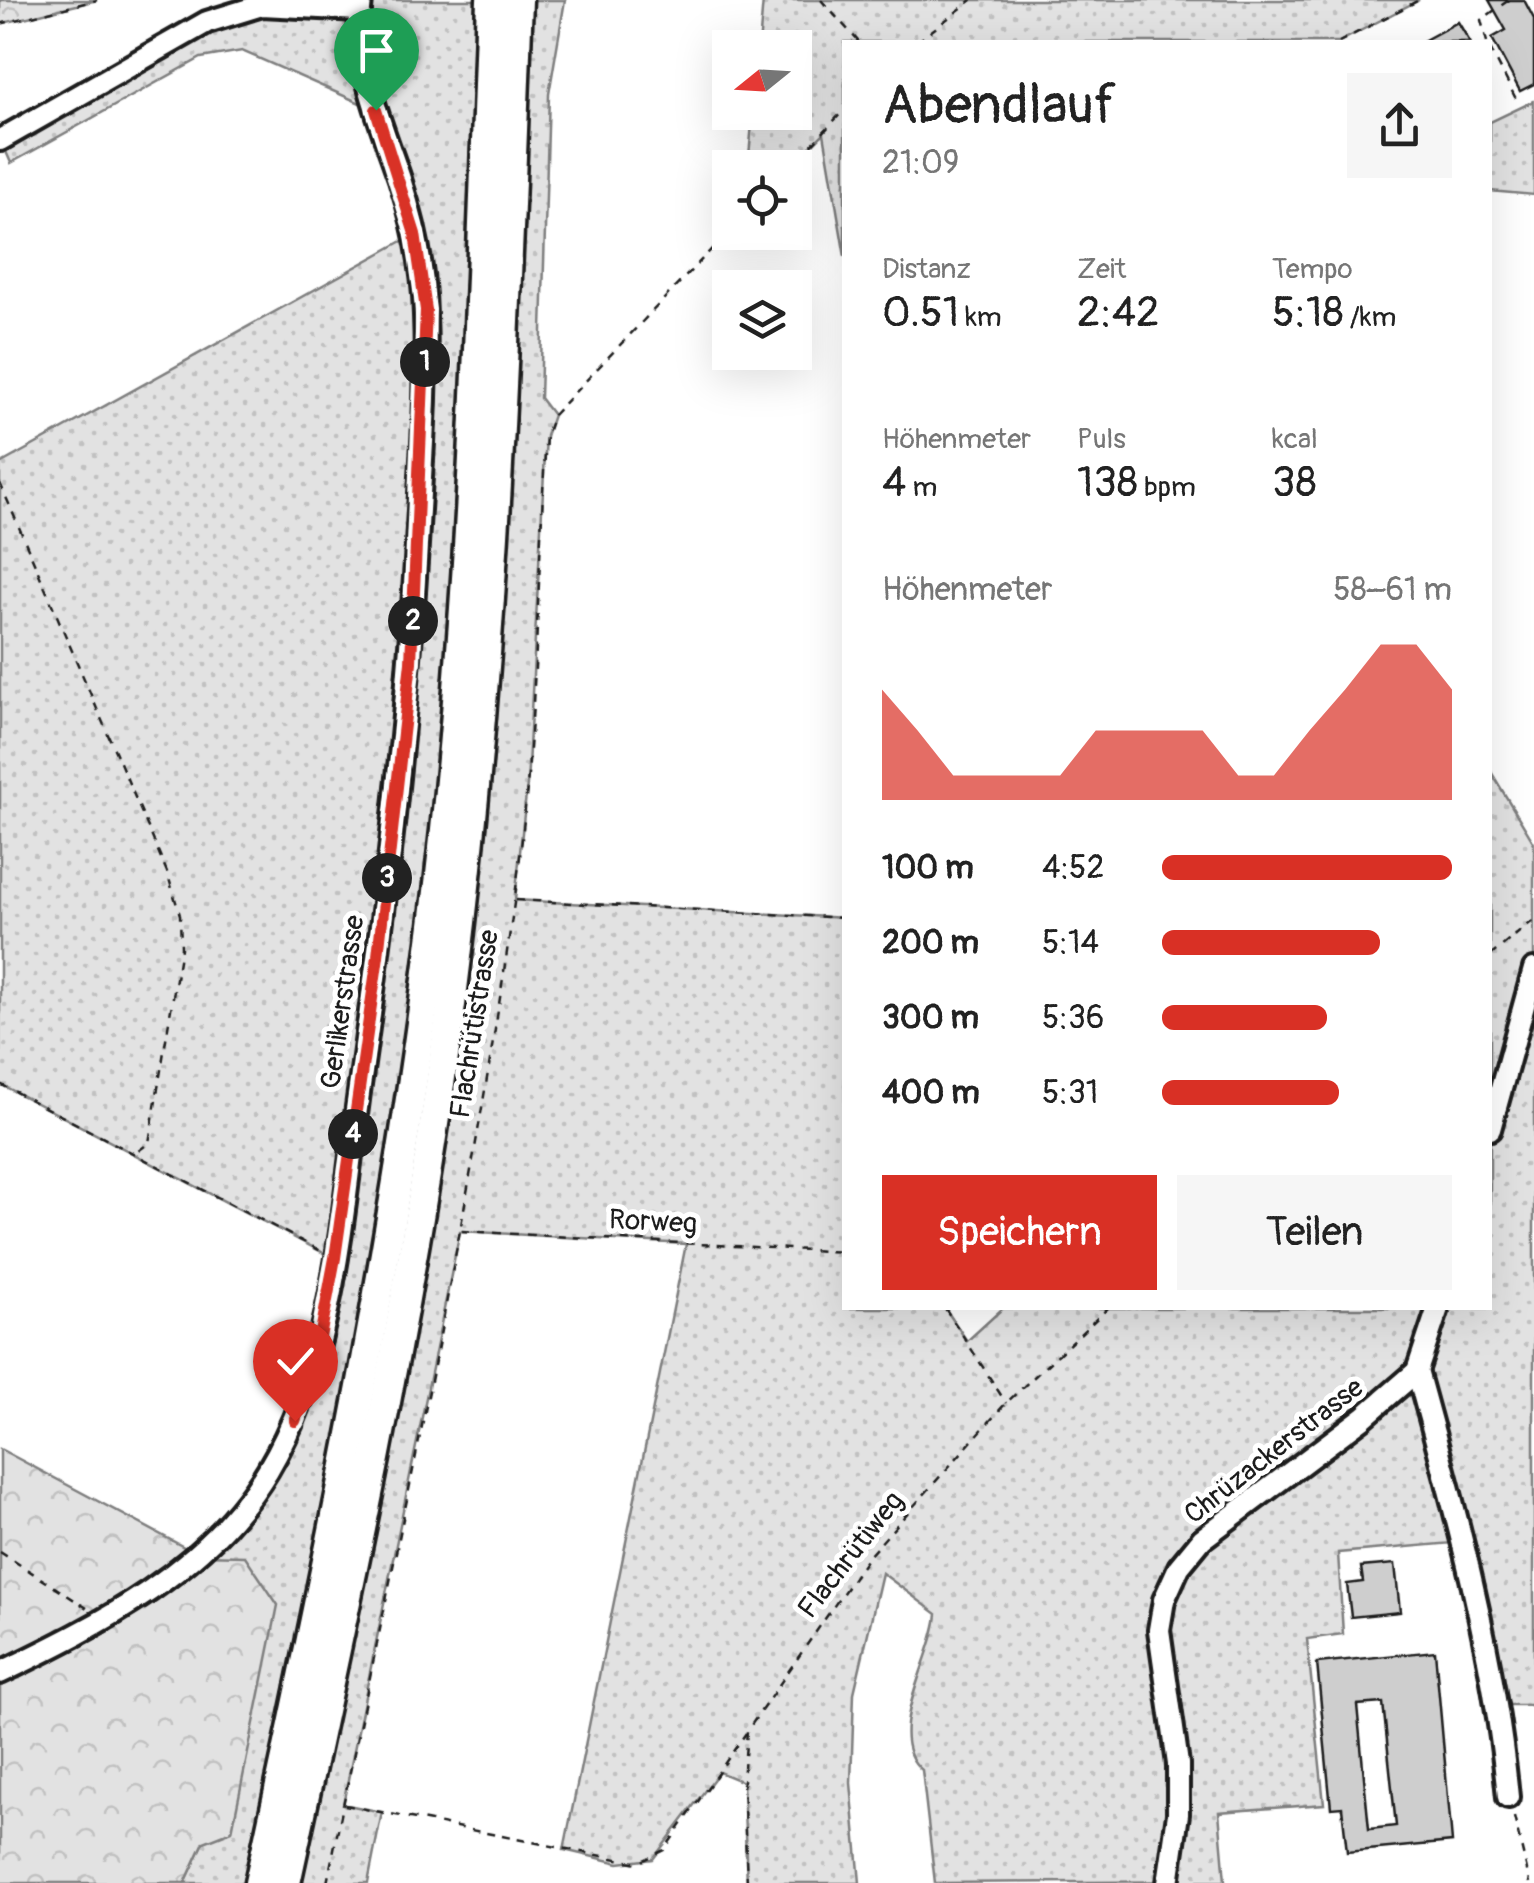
<!DOCTYPE html>
<html lang="de">
<meta charset="utf-8">
<style>
:root{--surface:#fff;--page:#f6f6f6;--text:#222;--muted:#767676;--accent:#d93025}
body{margin:0;font-family:Pangolin,sans-serif;background:var(--page);color:var(--text);height:100vh;display:flex;flex-direction:column;font-size:38px;white-space:nowrap}
*{box-sizing:border-box;margin:0}
p{font-size:32px;color:var(--muted)}
.icon{flex:none;width:55px;height:55px;fill:none;stroke:currentColor;stroke-width:2;stroke-linecap:round;stroke-linejoin:round}
.map{position:relative;flex:1;overflow:hidden}
.details{position:absolute;left:842px;top:40px;width:650px;height:1270px;display:flex;flex-direction:column;background:var(--surface);border-radius:0px;box-shadow:0 10px 40px #0002}
.details>*{flex:none}
.needle{width:65px;rotate:252deg}
.controls{position:absolute;left:712px;top:30px;display:grid;gap:20px}
.controls a{display:grid;place-items:center;width:100px;height:100px;border-radius:0px;background:var(--surface);box-shadow:0 10px 40px #0002;font-size:50px}
.pin{position:absolute;display:grid;place-items:center;width:85px;height:85px;color:#fff;margin:-102px -42px;border-radius:50% 50% 50% 0;rotate:-45deg;box-shadow:0 0 10px #0007}
.pin .icon{rotate:45deg}
.km{position:absolute;width:50px;height:50px;margin:-25px;border-radius:50%;background:#222;color:#fff;font-size:28px;line-height:50px;text-align:center}
.round{display:grid;place-items:center;flex:none;width:105px;height:105px;border-radius:0px;background:var(--page)}
.summary{display:flex;align-items:center;justify-content:space-between;height:170px;padding:0 40px}
h1{font-size:55px;font-weight:600;line-height:75px}
.stats{display:grid;grid-template-columns:repeat(3,1fr);gap:15px;height:170px;padding:10px 40px}
.stats div{display:grid;align-content:center}
.stats b{font-size:42px;font-weight:600}
.stats small{font-size:28px;font-weight:400}
.stats p{font-size:28px}
.chart{height:280px;padding:20px 40px}
.chart p{display:flex;justify-content:space-between}
.chart svg{width:100%;height:180px;margin-top:10px;fill:var(--accent);opacity:.7}
.cta{display:flex;gap:20px;margin-top:auto;padding:20px 40px}
.cta a{flex:1;height:115px;border-radius:0px;background:var(--accent);color:#fff;font-size:40px;font-weight:600;line-height:115px;text-align:center}
.cta a+a{background:var(--page);color:var(--text)}
ul{padding:0 40px;list-style:none;font-size:32px}
li{display:grid;grid-template-columns:160px 120px 1fr;align-items:center;height:75px}
li i{height:25px;border-radius:12px;background:var(--accent)}
.map>svg:first-child{display:block}
.grass{fill:url(#grass-dots);stroke:#7f7f7f;stroke-width:2.5}
.forest{fill:url(#forest-crowns);stroke:#7f7f7f;stroke-width:2.5}
.building{fill:#cecece;stroke:#1c1c1c;stroke-width:2.5;fill-rule:evenodd}
.lines{fill:none;stroke-linecap:round;stroke-linejoin:round}
.minor-casing{stroke:#1c1c1c;stroke-width:28}
.highway-casing{stroke:#1c1c1c;stroke-width:35}
.path{stroke:#1c1c1c;stroke-width:2.5;stroke-dasharray:8 8;stroke-linecap:butt}
.minor{stroke:#fff;stroke-width:20}
.highway{stroke:#fff;stroke-width:28}
.route-casing{stroke:#fff;stroke-width:20}
.route{stroke:#d93025;stroke-width:12}
.labels{text-anchor:middle;dominant-baseline:central;stroke-width:10;stroke-linejoin:round;paint-order:stroke}
.street-label{font-size:28px;fill:#1c1c1c;stroke:#fff}
</style>
<div class="map">
<svg width="1534" height="1883" viewBox="0 0 1534 1883">
<defs>
<pattern id="grass-dots" width="8" height="8" patternUnits="userSpaceOnUse" patternTransform="scale(2.5)"><rect width="8" height="8" fill="#e2e2e2"/><path d="M2 2h.1M6 6h.1" fill="none" stroke="#c1c1c1" stroke-width="1.8" stroke-linecap="round"/></pattern>
<pattern id="forest-crowns" width="20" height="18" patternUnits="userSpaceOnUse" patternTransform="scale(2.5)"><rect width="20" height="18" fill="#e2e2e2"/><path d="M2 6a3 3 0 1 1 6 0M12 15a3 3 0 1 1 6 0" fill="none" stroke="#c1c1c1"/></pattern>
</defs>
<rect width="100%" height="100%" fill="#fff"/>
<filter id="ink" filterUnits="userSpaceOnUse"><feTurbulence type="fractalNoise" baseFrequency=".01" numOctaves="2"/><feDisplacementMap in="SourceGraphic" scale="20" xChannelSelector="R" yChannelSelector="G"/><feConvolveMatrix kernelMatrix="1 2 1 2 8 2 1 2 1" color-interpolation-filters="sRGB"/></filter>
<g filter="url(#ink)">
<g class="grass">
<path d="M259,0H565L549,94L540,398L553,415L546,436L527,785L515,900L845,918V1308H945L967,1341L1003,1308H1490V770L1534,843V1705H1499L1464,1542L1338,1553L1343,1634L1307,1639L1324,1804L1219,1812L1225,1881L935,1883L922,1770C881,1737 934,1657 937,1614L882,1573L854,1693L851,1783L860,1883H747L743,1782L719,1772L653,1859L619,1863L564,1850L686,1244L460,1231L343,1804L382,1812L368,1883H185L204,1842L199,1555L295,1421L335,1259L0,1084V464L415,234L376,110L242,51L201,58L11,163L1,140Z"/>
<path d="M763,0H1419L1339,42H845V257L824,133L790,167H748L753,113L795,112V48L759,47Z"/>
<path d="M1534,101V195L1490,191V122Z"/>
</g>
<g class="forest">
<path d="M0,0H97L0,24Z"/>
<path d="M0,1449L199,1555L245,1556L278,1605L232,1831L204,1842L185,1883H0Z"/>
</g>
<g class="building">
<path d="M1489,0H1524L1534,19V84L1520,91L1492,38L1506,30Z"/>
<path d="M1458,22L1470,42H1421Z"/>
<path d="M1395,1564L1400,1612L1351,1617L1347,1584L1363,1582L1361,1567Z"/>
<path d="M1435,1651L1452,1842L1347,1852L1342,1807L1331,1808L1317,1663ZM1383,1703L1396,1826L1369,1829L1357,1705Z"/>
</g>
<g class="lines">
<g class="minor-casing">
<g id="minor">
<path d="M0,140L207,22L262,5L359,10"/>
<path d="M1490,1129L1534,969"/>
<path d="M1417,1371C1456,1512 1494,1651 1508,1797"/>
<path d="M0,1673C102,1624 208,1570 268,1470C337,1354 342,1209 361,1078C387,895 408,711 418,527C422,456 428,385 425,315C424,270 414,222 400,179C381,123 353,61 361,0"/>
<path d="M1168,1883L1178,1814V1764L1159,1630L1164,1600L1179,1567L1202,1539L1364,1417L1417,1371L1438,1308"/>
</g>
</g>
<g class="highway-casing">
<g id="highway">
<path d="M259,1883C335,1534 407,1185 445,830C474,554 481,277 491,0"/>
<path d="M286,1883C348,1597 410,1310 449,1020C494,681 505,341 518,0"/>
</g>
</g>
<g class="path">
<path d="M821,0L859,42"/>
<path d="M0,24L97,0"/>
<path d="M917,42L972,0"/>
<path d="M1339,42L1419,0"/>
<path d="M1487,42L1481,20L1509,0"/>
<path d="M1490,48L1516,99"/>
<path d="M790,168L845,109"/>
<path d="M0,483L167,872L180,915L181,948L149,1143L133,1155"/>
<path d="M516,900L845,918"/>
<path d="M1490,956L1534,920"/>
<path d="M0,1084L321,1251"/>
<path d="M462,1231L845,1252"/>
<path d="M945,1308L1006,1403"/>
<path d="M0,1552L87,1608"/>
<path d="M345,1805L638,1863L664,1850L746,1733"/>
<path d="M1514,1817L1530,1883"/>
<path d="M327,1883C394,1557 468,1232 514,903C536,749 537,591 546,435L553,415L730,230"/>
<path d="M747,1883L743,1781L747,1731L868,1557L1006,1403L1108,1308"/>
</g>
<use href="#minor" class="minor"/>
<use href="#highway" class="highway"/>
</g>
</g>
<g class="lines" filter="url(#ink)">
<g class="route-casing">
<path id="route" d="M295,1421L315,1364L335,1258L378,956L411,662L426,310L415,234L376,110"/>
</g>
<use href="#route" class="route"/>
</g>
<g class="labels">
<g class="street-label">
<text transform="translate(343 1002) rotate(-82)">Gerlikerstrasse</text>
<text transform="translate(475 1024) rotate(-81)">Flachrütistrasse</text>
<text transform="translate(653 1222) rotate(3)">Rorweg</text>
<text transform="translate(1274 1451) rotate(-38)">Chrüzackerstrasse</text>
<text transform="translate(851 1555) rotate(-52)">Flachrütiweg</text>
</g>
</g>
</svg>
<div class="controls">
<a><svg class="needle" viewBox="-14 -14 28 28"><path d="M0-13l5 13h-10z" fill="#e53935"/><path d="M0 13l5-13h-10z" fill="#767676"/></svg></a>
<a><svg class="icon" aria-label="locate" viewBox="0 0 24 24"><circle cx="12" cy="12" r="6"/><path d="M12 2v4M12 18v4M2 12h4M18 12h4"/></svg></a>
<a><svg class="icon" aria-label="layers" viewBox="0 0 24 24"><path d="M12 4l9 5-9 5-9-5zM3 14l9 5 9-5"/></svg></a>
</div>
<div class="pin" style="left:376px;top:110px;background:#1e9e55"><svg class="icon" aria-label="arrive" viewBox="0 0 24 24"><path d="M6 21V4h12l-3 4 3 4H6"/></svg></div>
<div class="pin" style="left:295px;top:1421px;background:#d93025"><svg class="icon" aria-label="check" viewBox="0 0 24 24"><path d="M5 12l5 5 9-10"/></svg></div>
<b class="km" style="left:425px;top:362px">1</b>
<b class="km" style="left:413px;top:621px">2</b>
<b class="km" style="left:387px;top:878px">3</b>
<b class="km" style="left:353px;top:1134px">4</b>
<section class="details">
<div class="summary"><div><h1>Abendlauf</h1><p>21:09</p></div><a class="round"><svg class="icon" aria-label="share" viewBox="0 0 24 24"><path d="M12 15V3M7 8l5-5 5 5M5 13v7h14v-7"/></svg></a></div>
<div class="stats">
<div><p>Distanz</p><b>0.51<small> km</small></b></div>
<div><p>Zeit</p><b>2:42</b></div>
<div><p>Tempo</p><b>5:18<small> /km</small></b></div>
</div>
<div class="stats">
<div><p>Höhenmeter</p><b>4<small> m</small></b></div>
<div><p>Puls</p><b>138<small> bpm</small></b></div>
<div><p>kcal</p><b>38</b></div>
</div>
<div class="chart"><p><span>Höhenmeter</span>58–61 m</p>
<svg viewBox="0 0 160 44" preserveAspectRatio="none"><path d="M0 44V17L10 27L20 38L30 38L40 38L50 38L60 27L70 27L80 27L90 27L100 38L110 38L120 27L130 17L140 6L150 6L160 17V44z"/></svg>
</div>
<ul>
<li><b>100 m</b>4:52<i style="width:100%"></i></li>
<li><b>200 m</b>5:14<i style="width:75%"></i></li>
<li><b>300 m</b>5:36<i style="width:57%"></i></li>
<li><b>400 m</b>5:31<i style="width:61%"></i></li>
</ul>
<div class="cta"><a>Speichern</a><a>Teilen</a></div>
</section>
</div>
